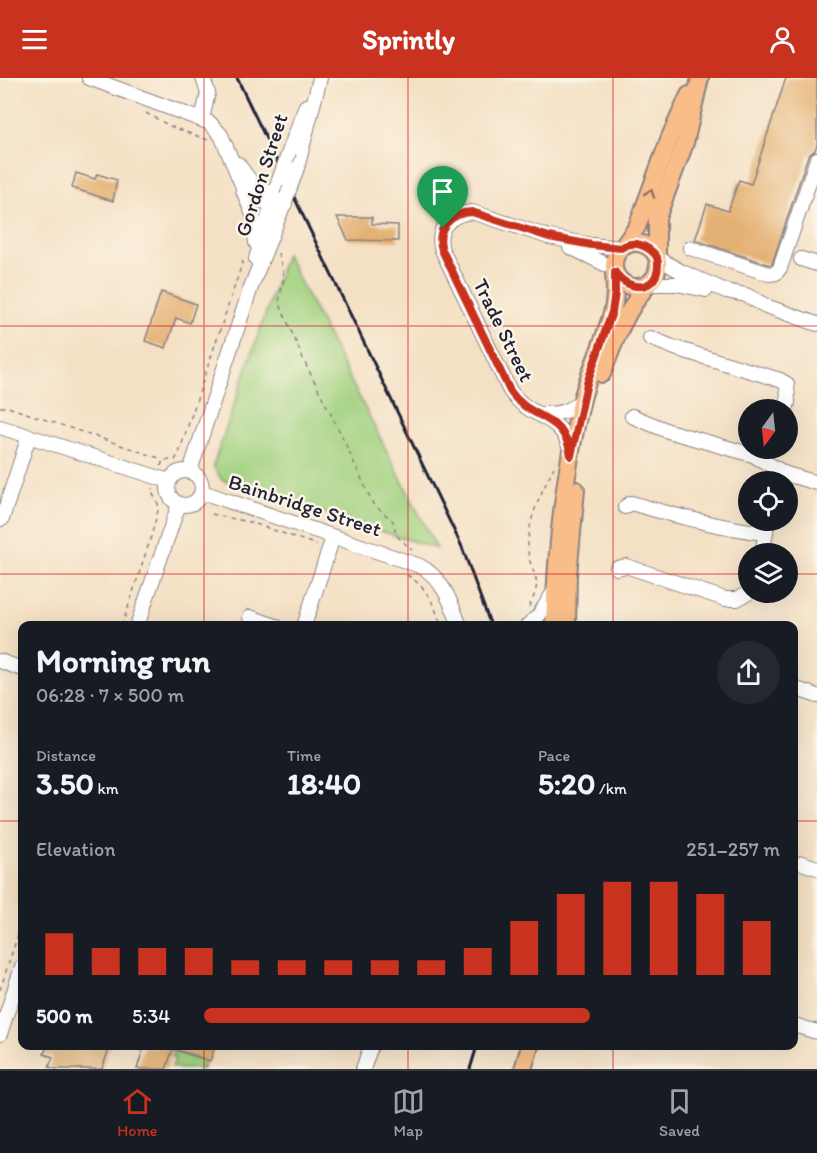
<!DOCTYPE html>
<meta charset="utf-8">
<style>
:root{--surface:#171b24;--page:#242831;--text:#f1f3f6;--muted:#9ea1a6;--line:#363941;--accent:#c8321e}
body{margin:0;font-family:Itim,sans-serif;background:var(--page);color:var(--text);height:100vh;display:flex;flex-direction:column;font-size:22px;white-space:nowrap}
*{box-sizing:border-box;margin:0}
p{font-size:20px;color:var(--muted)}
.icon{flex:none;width:33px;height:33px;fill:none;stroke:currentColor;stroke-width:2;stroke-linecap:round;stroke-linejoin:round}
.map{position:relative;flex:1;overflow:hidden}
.drawer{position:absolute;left:18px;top:543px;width:780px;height:429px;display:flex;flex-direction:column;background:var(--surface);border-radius:12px;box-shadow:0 6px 24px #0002}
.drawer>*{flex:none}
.needle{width:39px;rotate:195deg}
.tools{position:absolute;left:738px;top:321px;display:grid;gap:12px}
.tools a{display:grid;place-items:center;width:60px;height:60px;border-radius:50%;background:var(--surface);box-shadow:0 6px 24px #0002;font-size:30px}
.pin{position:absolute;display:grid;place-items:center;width:51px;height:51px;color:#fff;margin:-62px -26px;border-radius:50% 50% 50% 0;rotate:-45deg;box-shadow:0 0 6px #0007}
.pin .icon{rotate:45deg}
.round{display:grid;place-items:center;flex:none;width:63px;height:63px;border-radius:32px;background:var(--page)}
.summary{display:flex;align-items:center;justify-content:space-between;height:102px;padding:0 18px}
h1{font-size:33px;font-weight:700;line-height:45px}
.stats{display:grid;grid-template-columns:repeat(3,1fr);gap:9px;height:102px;padding:6px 18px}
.stats div{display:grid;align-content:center}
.stats b{font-size:30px;font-weight:700}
.stats small{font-size:16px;font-weight:400}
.stats p{font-size:16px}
.chart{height:168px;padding:12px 18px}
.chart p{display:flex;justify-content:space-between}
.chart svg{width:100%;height:108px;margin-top:6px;stroke:var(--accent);stroke-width:6}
ul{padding:0 18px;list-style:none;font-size:20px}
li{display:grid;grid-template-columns:96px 72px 1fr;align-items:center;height:45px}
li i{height:15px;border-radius:8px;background:var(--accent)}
header{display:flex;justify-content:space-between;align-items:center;height:78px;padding:0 18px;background:var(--accent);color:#fff;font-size:27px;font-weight:700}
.menu{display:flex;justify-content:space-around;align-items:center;height:84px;border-top:2px solid var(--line);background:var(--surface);font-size:16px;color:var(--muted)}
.menu a{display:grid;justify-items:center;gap:3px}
.menu .active{color:var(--accent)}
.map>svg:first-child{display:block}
.green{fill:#a1d180;stroke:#627a5e;stroke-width:1.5}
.building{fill:#e4b174}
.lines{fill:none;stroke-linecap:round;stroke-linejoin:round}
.minor-casing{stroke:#8b8180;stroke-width:16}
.major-casing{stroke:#8b8180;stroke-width:20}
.path{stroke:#8b8180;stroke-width:1.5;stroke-dasharray:4.5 4.5;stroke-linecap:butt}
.minor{stroke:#fff;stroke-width:14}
.major{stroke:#f8bd89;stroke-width:16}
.rail{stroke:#22223b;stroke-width:3}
.minor-bridge-casing{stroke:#8b8180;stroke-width:16;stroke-linecap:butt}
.minor-bridge{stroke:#fff;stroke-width:14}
.oneway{stroke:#8d7062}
.route-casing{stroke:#fff;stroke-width:12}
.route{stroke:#c8321e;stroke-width:8}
.grid{fill:none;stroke:#d62828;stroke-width:1.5;stroke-opacity:0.55}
.labels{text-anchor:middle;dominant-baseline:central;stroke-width:5;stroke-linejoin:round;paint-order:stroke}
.street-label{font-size:21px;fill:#22223b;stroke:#fcf5e5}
</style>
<header><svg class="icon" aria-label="menu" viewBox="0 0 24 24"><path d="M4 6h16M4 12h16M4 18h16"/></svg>Sprintly<svg class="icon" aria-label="person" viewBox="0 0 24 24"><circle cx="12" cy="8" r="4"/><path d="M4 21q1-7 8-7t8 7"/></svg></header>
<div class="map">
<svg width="817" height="991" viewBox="0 0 817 991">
<rect width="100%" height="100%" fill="#fcf5e5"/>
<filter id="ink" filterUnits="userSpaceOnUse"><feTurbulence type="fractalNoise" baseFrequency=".0167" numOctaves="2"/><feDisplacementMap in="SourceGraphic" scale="12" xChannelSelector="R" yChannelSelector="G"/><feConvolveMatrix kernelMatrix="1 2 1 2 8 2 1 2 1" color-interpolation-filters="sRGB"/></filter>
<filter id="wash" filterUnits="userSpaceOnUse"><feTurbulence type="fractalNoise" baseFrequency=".008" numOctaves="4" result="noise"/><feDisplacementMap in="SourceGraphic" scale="24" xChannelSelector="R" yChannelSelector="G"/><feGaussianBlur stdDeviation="1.35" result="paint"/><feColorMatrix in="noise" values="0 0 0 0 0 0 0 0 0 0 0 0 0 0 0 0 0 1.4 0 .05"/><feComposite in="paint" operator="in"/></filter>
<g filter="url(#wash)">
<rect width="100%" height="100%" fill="#f4e0c4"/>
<g class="green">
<path d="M286,176L437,471L222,402L213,388Z"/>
<path d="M174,973L205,983L202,990L204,991H180L172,989L175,980L172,979Z"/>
</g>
<g id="blocks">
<g class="building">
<path d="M786,0H817V67L815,72L808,78L772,186L770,187L695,162L707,126L728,133L739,102L751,106Z"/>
<path d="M76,95L95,101L97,96L117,102L113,123L72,110Z"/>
<path d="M337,139H372V146L398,147V163L348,162Z"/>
<path d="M161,214L196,226L190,245L176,240L166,270L145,263Z"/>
<path d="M47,968H69L84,972L86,968H110L102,991H56L49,989L53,979L44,976Z"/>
<path d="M144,968H215L210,983L173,971L166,991H137Z"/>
</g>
</g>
</g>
<g filter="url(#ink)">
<use href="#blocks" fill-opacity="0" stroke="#8b8180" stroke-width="1.5"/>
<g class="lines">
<g class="minor-casing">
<g id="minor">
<path d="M89,0L210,45L221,57L245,114C257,124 270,126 285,126"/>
<path d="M202,41L208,15L203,0"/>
<path d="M289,74L306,28"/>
<path d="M238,86C244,94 249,103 257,109C265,114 273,114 279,120"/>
<path d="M297,90L320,0"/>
<path d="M243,112L253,137L256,165"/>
<path d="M570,169L613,190"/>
<path d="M690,170L769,196L776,195L780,190L817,81"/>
<path d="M658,180L680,193L726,213L746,217L766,228L817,246"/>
<path d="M256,181L279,102"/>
<path d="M801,181L817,186"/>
<path d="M650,206H677L706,212"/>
<path d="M650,260L675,270L780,302L787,306L788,324L786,332"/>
<path d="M540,336C558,336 568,335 582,322"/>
<path d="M632,338L668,353L753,377L786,396L817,405"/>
<path d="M0,349L169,403"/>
<path d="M571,376C564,335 531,343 510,313L442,172C435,150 451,136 472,134L549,159L592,167L621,170"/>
<circle cx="185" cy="410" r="17"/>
<path d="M190,393L251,209L287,118"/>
<path d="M202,414L420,488C443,500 451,525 460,548"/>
<path d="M625,429L631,425C675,438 719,449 764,455"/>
<path d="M0,440L2,441L29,358"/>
<path d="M762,476L768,442"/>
<path d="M617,490L626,488L725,521H737L750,514"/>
<path d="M250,539L276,548"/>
<path d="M137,548L179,426"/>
<path d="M304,548L333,459"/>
<path d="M527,548L539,537L555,512"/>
<path d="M0,583L22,591"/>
<path d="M794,610L817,618"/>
<path d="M802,785L817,790"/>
<path d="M794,947L817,954"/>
<path d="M0,956L22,889"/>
<path d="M363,991L371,968"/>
</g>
</g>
<g class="major-casing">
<g id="major">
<circle cx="636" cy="187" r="22"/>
<path d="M624,167L637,149L670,59L689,17"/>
<path d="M657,179V140L685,65L700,0"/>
<path d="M602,296C614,264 625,233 648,207"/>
<path d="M554,548C556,472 564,395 582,321C590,292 604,264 612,235C616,222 615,208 614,194"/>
<path d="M567,548L568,497L576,412"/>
<path d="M523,991L530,968"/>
</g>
</g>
<g class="path">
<path d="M146,35L170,48L208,62"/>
<path d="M278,175L284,198L279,224L304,283L341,356L373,426L393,443L397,458L412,472"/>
<path d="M0,329H8L162,381"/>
<path d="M161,388L163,382H175L179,375L243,183"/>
<path d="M212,436L253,445L317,467"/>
<path d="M407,497C426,508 435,527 441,548"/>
<path d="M529,529C546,496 529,499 528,470C527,442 542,413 554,389"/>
<path d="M122,548L150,462L159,429L157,423L152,415L153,410"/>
<path d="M508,548L515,543"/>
<path d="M0,912L22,844"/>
</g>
<use href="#minor" class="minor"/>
<use href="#major" class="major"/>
<g class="rail">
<path d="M237,0L462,469L491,548"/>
<path d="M470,991L477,968"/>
</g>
<g class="minor-bridge-casing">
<g id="minor-bridge">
<path d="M279,102L289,74"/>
<path d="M287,118L297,90"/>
</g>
</g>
<use href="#minor-bridge" class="minor-bridge"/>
</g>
<defs><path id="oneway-chevron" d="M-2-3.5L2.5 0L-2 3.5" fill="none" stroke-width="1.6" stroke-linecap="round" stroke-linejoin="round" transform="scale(1.5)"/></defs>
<use class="oneway" href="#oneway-chevron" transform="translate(650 115) rotate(-71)"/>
</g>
<g class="lines" filter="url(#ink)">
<g class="route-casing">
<path id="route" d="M472,134L549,159L592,167L621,170C634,161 649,168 657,179C664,211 631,218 615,194V216L612,234L587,305L571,378C565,334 531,344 510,313L442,172C435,150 451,135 472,134Z"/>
</g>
<use href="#route" class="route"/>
</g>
<path class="grid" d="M204,0V548M408,0V548M613,0V548M0,248H817M0,496H748M788,496H817M0,743H22M794,743H817M204,968V991M408,968V991M613,968V991"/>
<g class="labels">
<g class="street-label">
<text transform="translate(261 97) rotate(-72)">Gordon Street</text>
<text transform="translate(504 252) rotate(64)">Trade Street</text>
<text transform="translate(305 427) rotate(18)">Bainbridge Street</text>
</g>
</g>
</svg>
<div class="tools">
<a><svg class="needle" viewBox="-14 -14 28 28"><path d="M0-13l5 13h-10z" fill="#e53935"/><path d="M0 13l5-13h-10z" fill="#9ea1a6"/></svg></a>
<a><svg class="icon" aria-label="locate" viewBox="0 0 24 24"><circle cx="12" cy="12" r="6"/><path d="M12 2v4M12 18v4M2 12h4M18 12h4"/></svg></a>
<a><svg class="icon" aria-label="layers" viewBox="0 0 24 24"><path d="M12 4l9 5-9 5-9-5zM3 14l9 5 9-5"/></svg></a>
</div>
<div class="pin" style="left:443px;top:150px;background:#1e9e55"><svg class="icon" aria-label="arrive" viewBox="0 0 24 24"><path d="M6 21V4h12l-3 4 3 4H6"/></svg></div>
<section class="drawer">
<div class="summary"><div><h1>Morning run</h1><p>06:28 · 7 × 500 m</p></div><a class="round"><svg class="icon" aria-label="share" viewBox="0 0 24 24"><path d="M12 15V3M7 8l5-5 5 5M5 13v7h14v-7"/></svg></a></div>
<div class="stats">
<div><p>Distance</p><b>3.50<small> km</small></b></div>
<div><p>Time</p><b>18:40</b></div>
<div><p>Pace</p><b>5:20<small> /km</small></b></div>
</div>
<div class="chart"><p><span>Elevation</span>251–257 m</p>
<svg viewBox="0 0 160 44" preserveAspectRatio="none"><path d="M5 44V27M15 44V33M25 44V33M35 44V33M45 44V38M55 44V38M65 44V38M75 44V38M85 44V38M95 44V33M105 44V22M115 44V11M125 44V6M135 44V6M145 44V11M155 44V22"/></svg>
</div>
<ul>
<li><b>500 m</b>5:34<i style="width:67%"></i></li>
</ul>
</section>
</div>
<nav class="menu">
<a class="active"><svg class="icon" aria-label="home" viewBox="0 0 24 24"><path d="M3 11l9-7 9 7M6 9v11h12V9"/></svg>Home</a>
<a><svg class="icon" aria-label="map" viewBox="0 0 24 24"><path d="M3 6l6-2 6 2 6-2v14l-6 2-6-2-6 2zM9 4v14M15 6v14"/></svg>Map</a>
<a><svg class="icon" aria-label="saved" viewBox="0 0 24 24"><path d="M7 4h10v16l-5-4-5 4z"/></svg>Saved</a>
</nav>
